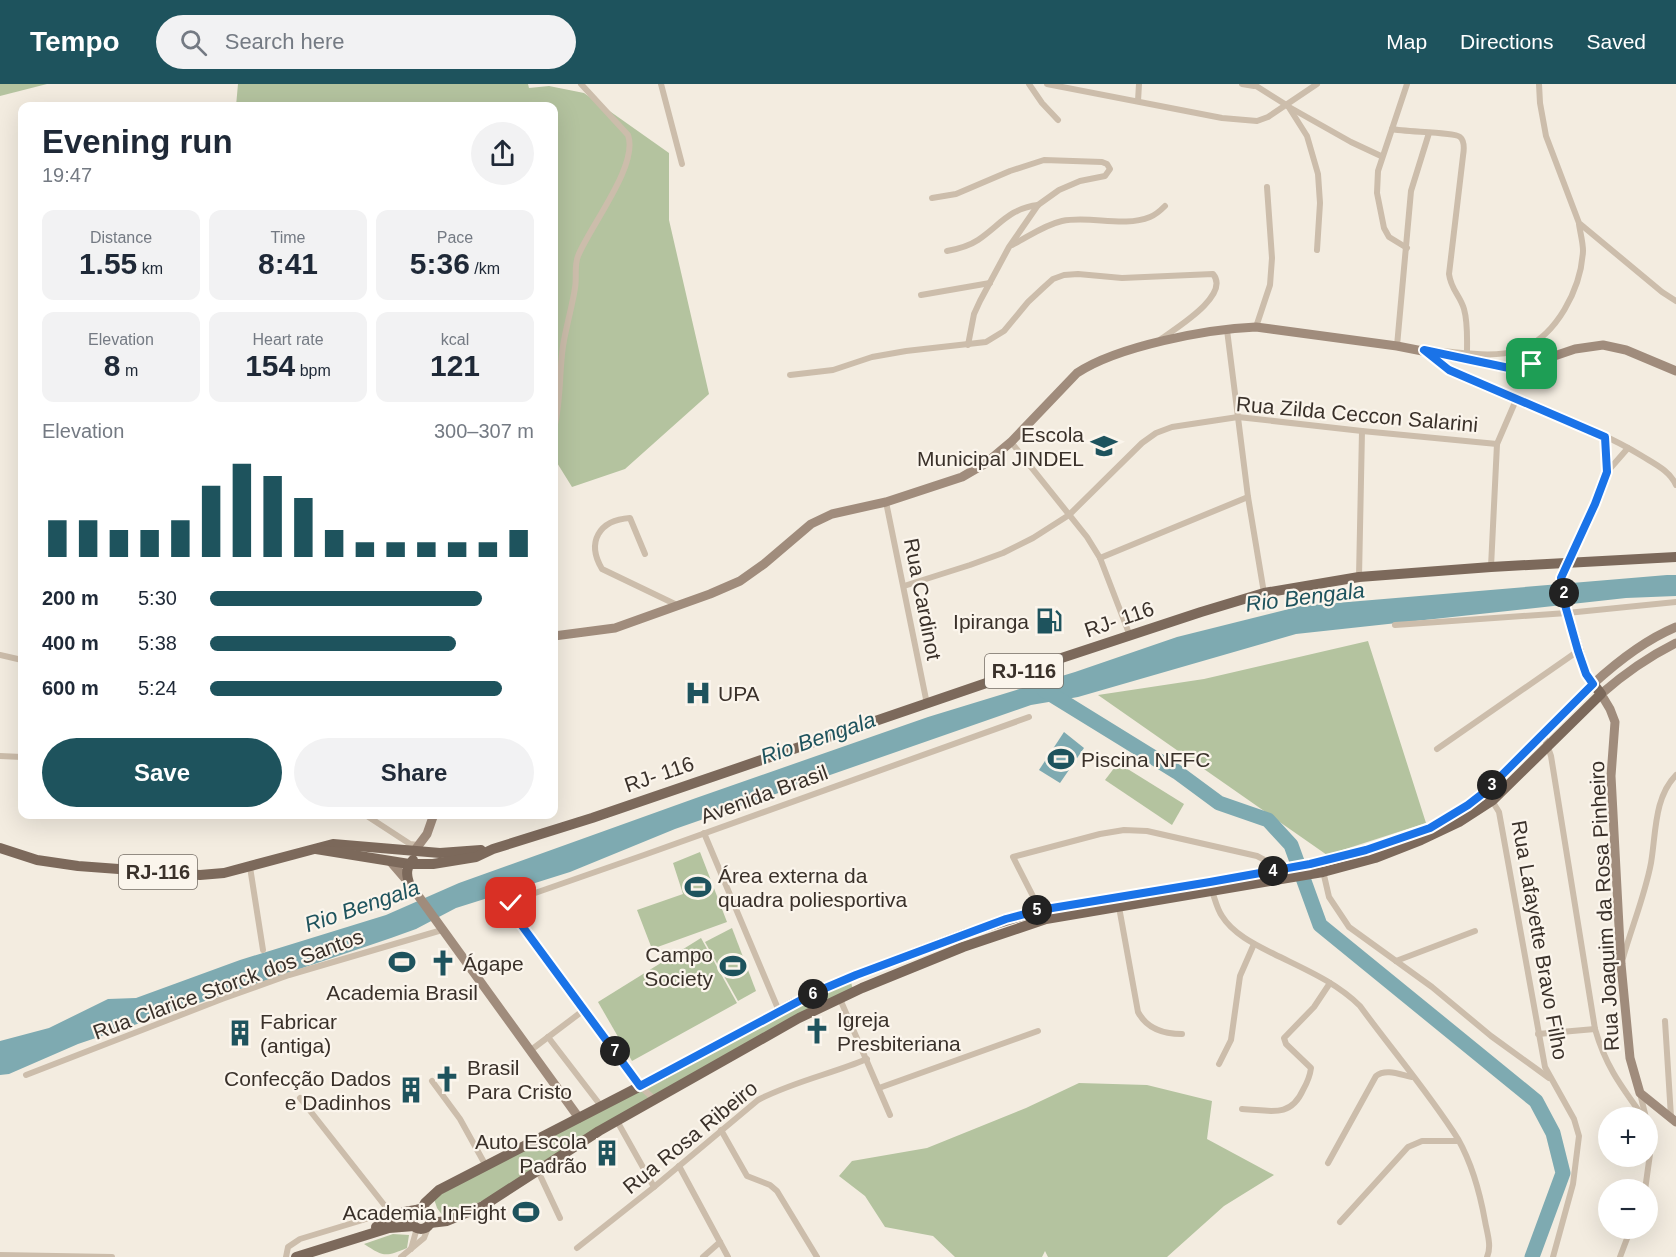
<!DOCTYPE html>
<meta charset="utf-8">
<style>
:root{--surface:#fff;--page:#f2f2f3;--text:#1f2937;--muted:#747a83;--accent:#1e535d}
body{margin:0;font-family:Arial,sans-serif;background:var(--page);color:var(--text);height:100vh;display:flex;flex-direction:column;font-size:22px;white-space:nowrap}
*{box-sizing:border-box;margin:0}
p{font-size:20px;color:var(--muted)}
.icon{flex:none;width:33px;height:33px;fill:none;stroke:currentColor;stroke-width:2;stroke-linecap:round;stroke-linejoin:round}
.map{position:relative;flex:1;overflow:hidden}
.sheet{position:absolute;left:18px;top:18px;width:540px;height:717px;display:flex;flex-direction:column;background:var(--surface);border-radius:12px;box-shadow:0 6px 24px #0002}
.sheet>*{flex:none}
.buttons{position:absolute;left:1598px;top:1023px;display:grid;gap:12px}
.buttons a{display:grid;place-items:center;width:60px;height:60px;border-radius:50%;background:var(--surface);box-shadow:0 6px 24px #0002;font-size:30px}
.pin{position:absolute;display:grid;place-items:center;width:51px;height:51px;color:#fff;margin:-26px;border-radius:12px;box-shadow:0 3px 9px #0006}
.km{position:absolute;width:30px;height:30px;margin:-15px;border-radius:50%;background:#222;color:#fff;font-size:16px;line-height:30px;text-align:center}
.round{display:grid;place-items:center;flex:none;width:63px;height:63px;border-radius:32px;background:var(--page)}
.summary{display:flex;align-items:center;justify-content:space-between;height:102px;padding:0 24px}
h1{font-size:33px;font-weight:700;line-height:45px}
.figures{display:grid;grid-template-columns:repeat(3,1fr);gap:9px;height:102px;padding:6px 24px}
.figures div{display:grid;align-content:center;border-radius:12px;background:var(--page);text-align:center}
.figures b{font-size:30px;font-weight:700}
.figures small{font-size:16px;font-weight:400}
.figures p{font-size:16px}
.chart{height:168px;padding:12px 24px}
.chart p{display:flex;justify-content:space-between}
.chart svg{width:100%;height:108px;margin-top:6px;stroke:var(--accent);stroke-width:6}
.action{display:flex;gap:12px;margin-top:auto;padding:12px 24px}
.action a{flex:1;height:69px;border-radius:36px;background:var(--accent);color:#fff;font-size:24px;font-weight:700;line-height:69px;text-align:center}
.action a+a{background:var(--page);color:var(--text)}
ul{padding:0 24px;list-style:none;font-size:20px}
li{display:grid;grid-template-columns:96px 72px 1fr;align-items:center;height:45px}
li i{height:15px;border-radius:8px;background:var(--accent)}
header{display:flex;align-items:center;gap:36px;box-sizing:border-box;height:84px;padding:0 30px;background:var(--accent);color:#fff}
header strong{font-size:28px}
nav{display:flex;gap:33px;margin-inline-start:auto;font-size:21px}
.search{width:420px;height:54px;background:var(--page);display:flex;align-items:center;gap:15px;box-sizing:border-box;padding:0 21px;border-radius:33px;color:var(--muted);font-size:22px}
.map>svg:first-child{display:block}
.green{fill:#b4c39f}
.water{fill:#7eaab1}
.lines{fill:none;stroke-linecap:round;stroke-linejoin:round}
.river{stroke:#7eaab1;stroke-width:15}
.street{stroke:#ccbdab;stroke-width:6}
.secondary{stroke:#a08c7c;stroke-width:9}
.primary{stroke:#7c695b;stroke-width:10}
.route-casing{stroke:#fff;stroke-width:12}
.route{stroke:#1a73e8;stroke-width:8}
.labels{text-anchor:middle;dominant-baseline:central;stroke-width:4.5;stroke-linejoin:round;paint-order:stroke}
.shield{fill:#fbf5ec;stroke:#746c64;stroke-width:1.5}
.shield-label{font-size:20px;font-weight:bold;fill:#3a312a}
.street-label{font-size:21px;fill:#3a312a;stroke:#fbf5ec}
.poi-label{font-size:21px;fill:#3a312a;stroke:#fbf5ec;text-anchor:start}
.water-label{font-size:22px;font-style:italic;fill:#1e535d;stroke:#fbf5ec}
</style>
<header>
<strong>Tempo</strong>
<div class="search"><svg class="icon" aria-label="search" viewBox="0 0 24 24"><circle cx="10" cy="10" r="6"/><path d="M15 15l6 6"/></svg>Search here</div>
<nav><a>Map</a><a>Directions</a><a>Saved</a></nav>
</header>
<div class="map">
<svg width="1676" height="1173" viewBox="0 0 1676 1173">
<rect width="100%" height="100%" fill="#f3ece0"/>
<g class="green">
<path d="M0,0H47L0,12Z"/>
<path d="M238,0H528L529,4L549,2L584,9L669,69V136L709,310L625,385L572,403L554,374V22H236Z"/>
<path d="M1368,557L1426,739L1327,771L1098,611L1204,595Z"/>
<path d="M1118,679L1184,720L1172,741L1105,696Z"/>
<path d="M700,768L727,838L652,865L637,826L683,810L673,779Z"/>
<path d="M732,844L756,907L738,917L705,858Z"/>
<path d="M701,854L737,919L632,977L598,918Z"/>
<path d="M850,894L853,906L504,1106L445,1135L437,1124L434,1115L437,1112Z"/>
<path d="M1079,999L1147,1001L1212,1017L1207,1055L1274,1091L1224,1122L1167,1173H1048L1045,1167L1042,1173H955L933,1152L885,1143L865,1112L839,1092L852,1077L927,1064L1026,1024Z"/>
<path d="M393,1150L409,1151L407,1164C385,1173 384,1173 364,1160Z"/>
</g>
<g class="water">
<path d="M1667,491H1676V512L1626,514L1296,550L1078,613L1031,621L675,745L570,788L456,824L416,845L391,854L78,960L9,990L0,991V957L49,944L108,915L136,914L240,876L386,831L459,799L696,714L928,633L1075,588L1177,553L1301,522Z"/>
<path d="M1064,648L1084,664L1060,699L1039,686Z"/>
</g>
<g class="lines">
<path class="river" d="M1044,606L1177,688L1219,719L1268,736L1291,761L1320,841L1536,1017L1553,1049L1563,1089L1532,1173"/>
<g class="street">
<path d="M661,0L682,80"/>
<path d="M1029,0L1042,19L1058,36"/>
<path d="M1047,0L1222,34L1257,37L1268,33L1317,0"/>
<path d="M1242,0L1254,2"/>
<path d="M1253,0L1288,22L1307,52L1318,90L1320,119L1317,166"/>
<path d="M1407,0L1378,87L1377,109L1384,144L1389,153L1407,164"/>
<path d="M1539,0L1540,19L1546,52L1579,139L1662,208L1676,217"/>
<path d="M1138,17L1139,0"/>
<path d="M1289,23L1351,58L1381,72"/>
<path d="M1392,45C1404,48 1455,48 1460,53C1465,57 1464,66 1463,72L1449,190C1451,206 1460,211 1464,225C1468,239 1467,255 1467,269"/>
<path d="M932,114L956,110L1010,87L1044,76L1102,78L1107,80L1110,85L1105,92L1080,97L1059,106L1038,121L1009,163L980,217L974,230L968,261"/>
<path d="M1012,161C1028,153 1044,141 1062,137C1090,131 1123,144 1150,133C1155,131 1161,126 1165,122"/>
<path d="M947,167C958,165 969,162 978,156C1000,141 1010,124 1038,121"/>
<path d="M921,211L990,199"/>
<path d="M1256,243L1270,201L1272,174L1267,103"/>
<path d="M1227,246L1248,413L1264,509"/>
<path d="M1397,262L1411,107L1429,49"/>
<path d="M1441,267C1466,269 1495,274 1519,266C1557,253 1581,204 1583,167C1583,158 1580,148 1579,140"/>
<path d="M1427,269C1447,287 1470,296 1495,306C1544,328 1596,344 1642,372C1655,380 1670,387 1676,401"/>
<path d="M790,291L833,286L872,273L906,267L986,258L1004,247L1028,218L1043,204L1053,195L1064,191L1078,190L1122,194L1213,190C1231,211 1176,244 1161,255"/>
<path d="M554,345C561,318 559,290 563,262C566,243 572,223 575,204C577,193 574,182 578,172C590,142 639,81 628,51L581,0"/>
<path d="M1605,353L1607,388"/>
<path d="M1011,358L1087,453L1100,474L1130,552"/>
<path d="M886,418L927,620"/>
<path d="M645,470L630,434C599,436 586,458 602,485L677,521"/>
<path d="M1100,474L1248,413"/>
<path d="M1569,478L1595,420L1607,388L1628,364"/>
<path d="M1491,483L1497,360L1516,316"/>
<path d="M1359,493L1362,347"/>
<path d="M904,502L970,481L1003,469L1033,454L1069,431L1142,359L1156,349L1172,343L1238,333L1362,347L1497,360"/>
<path d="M1395,541L1567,529L1676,518"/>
<path d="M0,571L22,576"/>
<path d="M1544,652L1551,672L1595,945C1606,983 1621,1002 1644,1034"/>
<path d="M1437,665L1578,567"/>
<path d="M0,672L22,673"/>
<path d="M1486,707L1499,728L1545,983L1574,1035L1579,1052L1573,1100L1553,1173"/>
<path d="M364,730L410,760L418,761"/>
<path d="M704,749L779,927"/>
<path d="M250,783L263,866"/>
<path d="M1323,787L1329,813L1349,843L1432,903L1491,952L1549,994"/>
<path d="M1212,807C1215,815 1217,825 1222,832C1233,850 1256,861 1274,870C1304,885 1336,898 1360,922C1392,966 1429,1009 1458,1055C1472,1080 1480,1109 1485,1137C1487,1149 1492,1162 1487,1173"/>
<path d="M1119,823L1138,928C1147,945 1163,950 1182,950"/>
<path d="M1041,828L1013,773L1100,750L1124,746L1147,747L1257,772L1280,784"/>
<path d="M1623,874C1632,842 1645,811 1651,779C1656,750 1654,713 1676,691"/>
<path d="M1396,877L1475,847"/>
<path d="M840,915L890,1031"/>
<path d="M1665,937L1671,1033"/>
<path d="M1538,950L1595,945"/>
<path d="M548,953L601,1022"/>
<path d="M531,966L584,926"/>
<path d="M1219,980L1231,956L1240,892L1254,860"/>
<path d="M26,991L222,915L289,891L442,846"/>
<path d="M432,997L460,1035L486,1082"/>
<path d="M879,1004L1038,947"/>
<path d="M1640,1009L1646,1034"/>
<path d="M300,1014L389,1127"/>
<path d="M655,1016L640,1002L514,831L511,819L515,816L644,771L1029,633"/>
<path d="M1242,1025C1269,1026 1290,1035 1303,1006C1307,999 1310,992 1311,984L1286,960L1284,954L1314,923L1330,899"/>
<path d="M617,1037L654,1103"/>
<path d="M721,1046L747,1092L770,1101L777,1107L817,1173"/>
<path d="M1328,1079L1376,992C1386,984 1401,991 1412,993"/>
<path d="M679,1082L728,1173"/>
<path d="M538,1087L560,1134"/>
<path d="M1645,1106L1650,1070L1647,1041"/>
<path d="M1340,1138L1408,1063L1422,1057H1458"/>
<path d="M577,1164L654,1103L758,1016C792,998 831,990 867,975"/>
<path d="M411,1165L417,1144"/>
<path d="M0,1171L112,1173"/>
<path d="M286,1173L288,1163L300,1155L389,1128"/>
<path d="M401,1173L424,1154L429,1141"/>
<path d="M703,1173L720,1158"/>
<path d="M1620,1173L1631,1144"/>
</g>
<g class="secondary">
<path d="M554,552L615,544L710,510L740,497L764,480L811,440L832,430L886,418L962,393L986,379L1011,358L1077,289C1118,262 1207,245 1256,243L1397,262L1509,284L1522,283L1575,265L1603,261L1626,266L1676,287"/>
<path d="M1676,559C1648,573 1625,589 1601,610L1610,625L1615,638L1611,692L1621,880L1630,974L1640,1009L1676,1038"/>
<path d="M1593,600C1618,577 1645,556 1676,543"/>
<path d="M415,766L427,750L434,730"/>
<path d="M390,777L409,799L579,1034"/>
</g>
<g class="primary">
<path d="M0,764L37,776L78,782L200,791L224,789L333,760L440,769L481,766"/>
<path d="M316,765L409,780H433L476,773L493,765L592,734L1001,594L1201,528L1264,509L1359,493L1491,483L1676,473"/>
<path d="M409,799C406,789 406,784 413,776"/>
<path d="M422,1125L425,1119L439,1106L664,990L794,919L856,891L967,849L1040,826L1210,798L1310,780L1366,766L1430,744L1468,721L1486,707L1593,600"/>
<circle cx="421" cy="1135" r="10"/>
<path d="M430,1139L447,1137L483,1122L599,1047L799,934L862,904L963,863L1046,835L1323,788L1375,774L1421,756L1459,738L1493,716L1601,610L1586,590L1583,581L1565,521L1561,494L1569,478"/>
<path d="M376,1143L404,1128L416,1126"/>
<path d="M296,1173L389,1144L414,1142"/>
</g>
</g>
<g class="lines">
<g class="route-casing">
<path id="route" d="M511,819L514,831L640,1002L816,908L856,891L1006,835L1040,826L1210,798L1310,780L1366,766L1430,744L1468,721L1486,707L1593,600L1586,590L1578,567L1565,521L1561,494L1595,420L1607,388L1605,353L1449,286L1424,266L1509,284L1532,280"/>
</g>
<use href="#route" class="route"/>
</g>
<defs>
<g id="school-bare" transform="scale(2.07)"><path d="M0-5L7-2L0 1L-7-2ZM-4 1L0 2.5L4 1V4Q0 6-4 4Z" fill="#1e535d" stroke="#fbf5ec" stroke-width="2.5" paint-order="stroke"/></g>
<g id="fuel-bare" transform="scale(2.07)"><path d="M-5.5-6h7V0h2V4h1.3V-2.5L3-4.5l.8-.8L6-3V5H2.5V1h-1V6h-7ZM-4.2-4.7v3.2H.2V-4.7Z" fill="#1e535d" stroke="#fbf5ec" stroke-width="2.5" paint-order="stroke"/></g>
<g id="hospital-bare" transform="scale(2.07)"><path d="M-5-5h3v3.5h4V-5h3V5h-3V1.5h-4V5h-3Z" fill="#1e535d" stroke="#fbf5ec" stroke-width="2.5" paint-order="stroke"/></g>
<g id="stadium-bare" transform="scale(2.07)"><path d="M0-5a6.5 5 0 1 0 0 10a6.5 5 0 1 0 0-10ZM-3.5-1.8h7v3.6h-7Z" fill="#1e535d" stroke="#fbf5ec" stroke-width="2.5" paint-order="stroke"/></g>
<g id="church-bare" transform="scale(2.07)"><path d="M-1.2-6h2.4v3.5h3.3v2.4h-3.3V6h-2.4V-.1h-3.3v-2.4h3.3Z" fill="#1e535d" stroke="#fbf5ec" stroke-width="2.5" paint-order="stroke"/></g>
<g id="building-bare" transform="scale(2.07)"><path d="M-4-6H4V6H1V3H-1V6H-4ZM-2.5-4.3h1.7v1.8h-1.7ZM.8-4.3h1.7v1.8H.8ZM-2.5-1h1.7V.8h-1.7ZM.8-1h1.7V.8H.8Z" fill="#1e535d" stroke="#fbf5ec" stroke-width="2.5" paint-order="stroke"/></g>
</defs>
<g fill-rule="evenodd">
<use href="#school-bare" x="1104" y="362"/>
<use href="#fuel-bare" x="1049" y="537"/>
<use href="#hospital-bare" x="698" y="609"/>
<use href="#stadium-bare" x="1061" y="675"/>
<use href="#stadium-bare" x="698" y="803"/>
<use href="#stadium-bare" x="402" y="878"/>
<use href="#church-bare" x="443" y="879"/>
<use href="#stadium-bare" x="733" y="882"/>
<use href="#church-bare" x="817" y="947"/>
<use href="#building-bare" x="240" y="949"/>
<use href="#church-bare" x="447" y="995"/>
<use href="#building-bare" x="411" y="1006"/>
<use href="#building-bare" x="607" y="1069"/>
<use href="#stadium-bare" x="526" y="1128"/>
</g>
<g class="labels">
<g class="shield">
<rect x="985" y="570" width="78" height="34" rx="4.5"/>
<rect x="119" y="771" width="78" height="34" rx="4.5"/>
</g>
<g class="shield-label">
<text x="1024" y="587">RJ-116</text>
<text x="158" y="788">RJ-116</text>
</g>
<g class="street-label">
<text transform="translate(1357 330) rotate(5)">Rua Zilda Ceccon Salarini</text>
<text transform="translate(923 515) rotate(79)">Rua Cardinot</text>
<text transform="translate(1119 535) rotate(-19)">RJ- 116</text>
<text transform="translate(659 690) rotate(-19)">RJ- 116</text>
<text transform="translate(764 710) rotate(-20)">Avenida Brasil</text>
<text transform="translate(1604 822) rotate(-93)">Rua Joaquim da Rosa Pinheiro</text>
<text transform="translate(1540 856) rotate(80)">Rua Lafayette Bravo Filho</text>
<text transform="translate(228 900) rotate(-20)">Rua Clarice Storck dos Santos</text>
<text transform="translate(690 1053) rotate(-39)">Rua Rosa Ribeiro</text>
</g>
<g class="poi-label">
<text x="1084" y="350" text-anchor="end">Escola<tspan x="1084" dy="24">Municipal JINDEL</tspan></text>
<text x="1029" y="537" text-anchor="end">Ipiranga</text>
<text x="718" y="609">UPA</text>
<text x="1081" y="675">Piscina NFFC</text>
<text x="718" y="791">Área externa da<tspan x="718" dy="24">quadra poliesportiva</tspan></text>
<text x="713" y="870" text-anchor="end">Campo<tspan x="713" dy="24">Society</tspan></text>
<text x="463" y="879">Ágape</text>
<text x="402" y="908" text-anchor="middle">Academia Brasil</text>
<text x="837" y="935">Igreja<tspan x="837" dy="24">Presbiteriana</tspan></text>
<text x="260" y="937">Fabricar<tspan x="260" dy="24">(antiga)</tspan></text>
<text x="467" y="983">Brasil<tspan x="467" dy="24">Para Cristo</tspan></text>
<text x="391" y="994" text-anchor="end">Confecção Dados<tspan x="391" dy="24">e Dadinhos</tspan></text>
<text x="587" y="1057" text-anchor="end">Auto Escola<tspan x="587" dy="24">Padrão</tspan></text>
<text x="506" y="1128" text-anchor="end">Academia InFight</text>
</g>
<g class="water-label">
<text transform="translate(1305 513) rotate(-7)">Rio Bengala</text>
<text transform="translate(818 654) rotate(-19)">Rio Bengala</text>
<text transform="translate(362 822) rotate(-19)">Rio Bengala</text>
</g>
</g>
</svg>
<div class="buttons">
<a>+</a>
<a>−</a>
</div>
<div class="pin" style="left:1532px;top:280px;background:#1e9e55"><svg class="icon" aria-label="arrive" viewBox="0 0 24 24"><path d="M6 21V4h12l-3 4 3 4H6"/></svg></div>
<div class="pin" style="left:511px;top:819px;background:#d93025"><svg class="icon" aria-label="check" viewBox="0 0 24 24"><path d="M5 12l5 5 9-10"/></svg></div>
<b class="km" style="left:1564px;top:509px">2</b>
<b class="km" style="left:1492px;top:701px">3</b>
<b class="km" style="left:1273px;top:787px">4</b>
<b class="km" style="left:1037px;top:826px">5</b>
<b class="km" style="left:813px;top:910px">6</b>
<b class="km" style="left:615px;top:967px">7</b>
<section class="sheet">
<div class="summary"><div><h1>Evening run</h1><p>19:47</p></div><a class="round"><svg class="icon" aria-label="share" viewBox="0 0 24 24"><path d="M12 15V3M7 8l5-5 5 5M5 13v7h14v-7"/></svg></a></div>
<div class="figures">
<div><p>Distance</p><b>1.55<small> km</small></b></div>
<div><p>Time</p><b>8:41</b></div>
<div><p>Pace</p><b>5:36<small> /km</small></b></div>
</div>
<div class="figures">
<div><p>Elevation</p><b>8<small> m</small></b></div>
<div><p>Heart rate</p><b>154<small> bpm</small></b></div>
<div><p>kcal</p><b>121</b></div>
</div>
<div class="chart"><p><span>Elevation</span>300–307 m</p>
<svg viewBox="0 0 160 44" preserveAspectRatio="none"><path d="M5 44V29M15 44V29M25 44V33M35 44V33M45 44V29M55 44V15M65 44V6M75 44V11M85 44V20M95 44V33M105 44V38M115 44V38M125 44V38M135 44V38M145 44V38M155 44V33"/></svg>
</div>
<ul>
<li><b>200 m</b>5:30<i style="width:84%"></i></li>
<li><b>400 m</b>5:38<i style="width:76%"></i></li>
<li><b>600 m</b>5:24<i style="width:90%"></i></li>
</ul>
<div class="action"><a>Save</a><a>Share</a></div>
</section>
</div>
